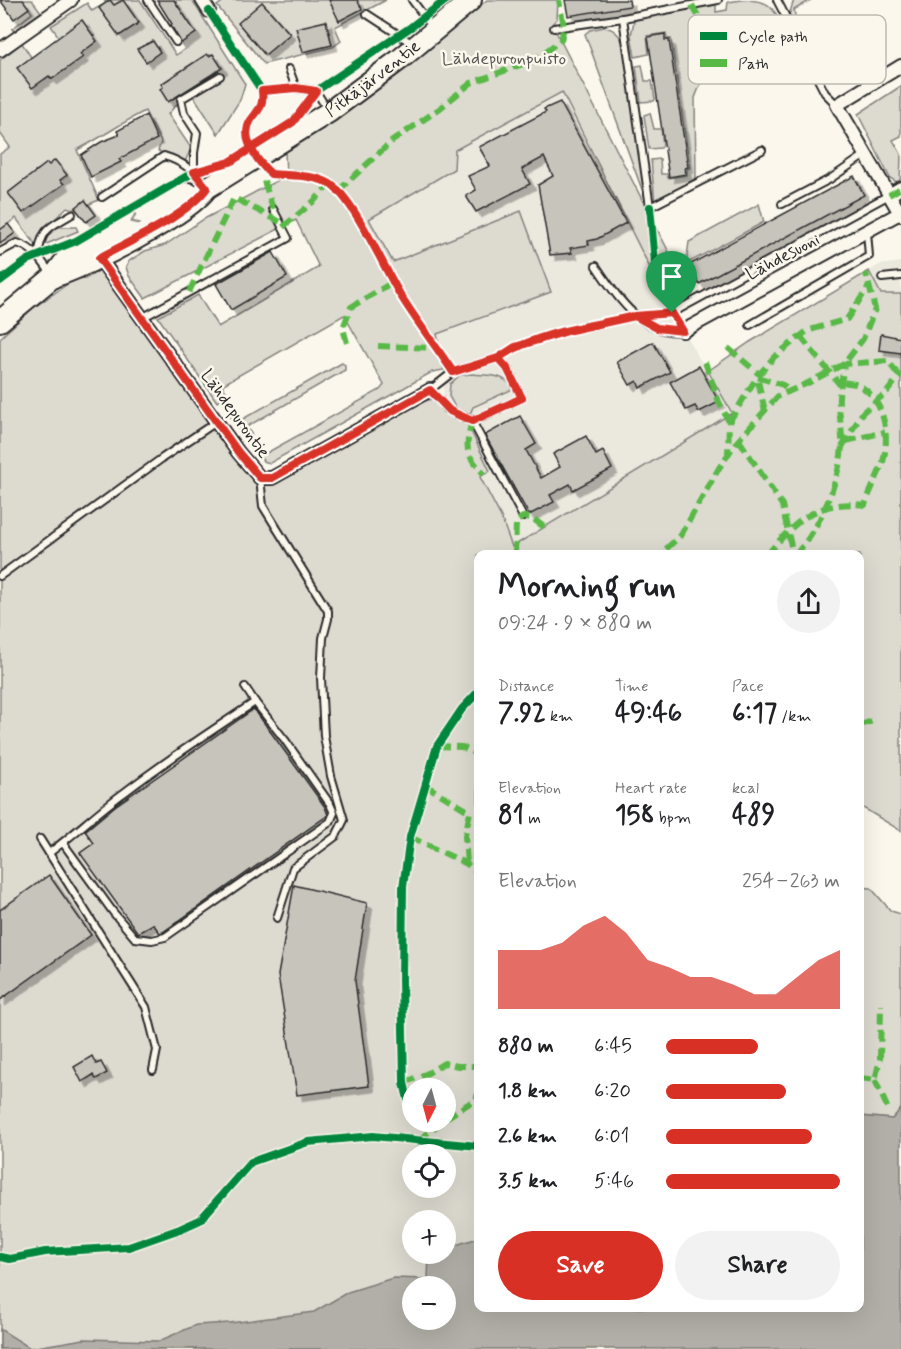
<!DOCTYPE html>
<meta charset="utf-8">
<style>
:root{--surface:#fff;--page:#f2f2f2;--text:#202124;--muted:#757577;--accent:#d93025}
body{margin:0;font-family:Mynerve,sans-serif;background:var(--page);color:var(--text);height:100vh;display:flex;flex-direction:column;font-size:22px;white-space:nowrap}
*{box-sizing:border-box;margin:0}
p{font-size:20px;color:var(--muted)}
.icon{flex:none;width:33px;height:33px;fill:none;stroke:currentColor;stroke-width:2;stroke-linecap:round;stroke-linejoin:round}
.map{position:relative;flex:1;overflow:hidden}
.side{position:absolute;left:474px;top:550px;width:390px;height:762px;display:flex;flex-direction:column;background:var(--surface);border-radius:12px;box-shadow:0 6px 24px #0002}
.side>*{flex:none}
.needle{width:39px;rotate:186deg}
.buttons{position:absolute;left:402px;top:1078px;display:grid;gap:12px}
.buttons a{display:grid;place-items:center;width:54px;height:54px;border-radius:50%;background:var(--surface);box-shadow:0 6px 24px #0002;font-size:30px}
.pin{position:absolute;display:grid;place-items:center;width:51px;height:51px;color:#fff;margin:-62px -26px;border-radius:50% 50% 50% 0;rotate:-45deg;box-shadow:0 0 6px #0007}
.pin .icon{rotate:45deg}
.round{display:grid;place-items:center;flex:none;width:63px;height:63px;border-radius:32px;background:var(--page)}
.headline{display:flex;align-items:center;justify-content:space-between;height:102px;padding:0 24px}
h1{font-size:33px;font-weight:800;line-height:45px}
.stats{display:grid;grid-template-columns:repeat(3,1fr);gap:9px;height:102px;padding:6px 24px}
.stats div{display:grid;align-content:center}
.stats b{font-size:26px;font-weight:800}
.stats small{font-size:16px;font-weight:400}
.stats p{font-size:16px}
.chart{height:168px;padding:12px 24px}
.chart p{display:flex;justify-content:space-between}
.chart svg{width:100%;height:108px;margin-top:6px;fill:var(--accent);opacity:.7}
.primary-button{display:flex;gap:12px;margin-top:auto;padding:12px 24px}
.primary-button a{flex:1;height:69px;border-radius:36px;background:var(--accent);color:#fff;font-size:24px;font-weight:800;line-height:69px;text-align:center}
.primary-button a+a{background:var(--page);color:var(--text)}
ul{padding:0 24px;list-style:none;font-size:20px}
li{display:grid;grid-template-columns:96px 72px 1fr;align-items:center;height:45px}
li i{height:15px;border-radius:8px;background:var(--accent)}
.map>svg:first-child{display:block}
.built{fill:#ebe8de}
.green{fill:#dddad0;stroke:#84827e;stroke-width:1.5;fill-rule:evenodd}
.water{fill:#b1afa7;stroke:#7b7a75;stroke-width:1.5;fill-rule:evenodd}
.building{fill:#c7c4bc;stroke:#2b2b2b;stroke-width:1.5;filter:url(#shadow)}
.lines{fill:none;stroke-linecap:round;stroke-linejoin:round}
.lane-casing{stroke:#2b2b2b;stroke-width:10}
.street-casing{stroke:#2b2b2b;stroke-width:16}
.primary-casing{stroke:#2b2b2b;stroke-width:24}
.lane{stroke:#fbf7ec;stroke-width:6}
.street{stroke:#fbf7ec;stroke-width:12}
.primary{stroke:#fbf7ec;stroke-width:20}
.quiet{stroke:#58b947;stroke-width:6;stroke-dasharray:12 6;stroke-linecap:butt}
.cycleway-casing{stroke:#fbf7ec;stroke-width:11}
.cycleway{stroke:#00873e;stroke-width:8}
.oneway{stroke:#93918c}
.route-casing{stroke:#fff;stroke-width:12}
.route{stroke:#d93025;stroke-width:8}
.labels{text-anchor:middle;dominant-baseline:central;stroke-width:5;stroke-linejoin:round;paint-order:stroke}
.park-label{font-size:18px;fill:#585754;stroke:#fbf7ec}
.street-label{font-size:18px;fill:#2b2b2b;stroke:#fbf7ec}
.key{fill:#fbf7ec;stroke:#bdbab2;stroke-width:1.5}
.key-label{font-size:16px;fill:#2b2b2b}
</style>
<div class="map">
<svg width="901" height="1349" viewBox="0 0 901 1349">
<defs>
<filter id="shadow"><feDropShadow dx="5.5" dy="5.5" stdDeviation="0" flood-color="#0004"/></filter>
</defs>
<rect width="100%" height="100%" fill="#fbf7ec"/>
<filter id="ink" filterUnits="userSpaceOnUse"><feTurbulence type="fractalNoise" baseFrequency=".0167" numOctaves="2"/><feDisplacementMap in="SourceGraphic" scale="12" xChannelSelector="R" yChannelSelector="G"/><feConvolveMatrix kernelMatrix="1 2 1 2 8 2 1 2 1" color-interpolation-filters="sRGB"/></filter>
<g filter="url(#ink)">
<g class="built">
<path d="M562,91L672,313L732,413L512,547L501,517L479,476L443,397L444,370L437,334L368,219L454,169L455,150Z"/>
<path d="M901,262V294H881L869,271L879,265Z"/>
</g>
<g class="green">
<path d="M23,0H32L41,12L14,31L12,29L32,13Z"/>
<path d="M104,0H140L176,55L185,49L181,43L196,33L174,0H192L245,84L240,100L218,134L193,95L177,104L168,114L191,148L185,162L158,151L161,142L145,111C121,123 101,138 77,150L99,200L75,210L67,207L51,223L55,227H76L78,231L44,245H36L16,218L0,230V154L10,147L0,133V60L22,43L45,79L49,76L52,79L76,61L51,26L87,3L92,11L106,3Z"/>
<path d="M225,0H386L335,27L341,41L333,47L264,64L217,6Z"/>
<path d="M487,0H558L557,19L552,24L691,295L668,304L562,92L455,150L454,169L369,219L393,262L521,211L551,292L437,334L444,370L432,372L270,463L263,461L258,454L260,451L263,455L380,390L384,385L344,315L222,385L228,395L217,402L158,317L198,295L218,327L319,267L296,220L145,298L129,276L126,267L129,261L145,251L165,245L204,219L286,176L285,152L382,86Z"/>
<path d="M742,0C769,0 772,5 785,30L706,70L695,98L696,178L655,203L651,160L660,159L661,174H667L668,178L687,175V169L690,168L671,39H667L666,33L647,36L649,54L635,57L631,35L634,21L641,17L716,5V12L727,10L728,2Z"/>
<path d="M794,0H811L794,10L796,20L793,23L789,15Z"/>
<path d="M604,27C617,29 622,38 625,50L645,189L644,195L585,34L590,30Z"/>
<path d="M642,65L645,81H652L655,99L654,101L641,102L636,66Z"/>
<path d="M901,86V136L893,140L901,154L900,184L890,178L858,114Z"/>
<path d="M650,113L654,129H661L663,145L661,148L649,149L644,115Z"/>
<path d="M759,204L764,222L686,264L689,242Z"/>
<path d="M106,267L261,478L395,410L435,398L443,412L467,423L490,471L480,477L501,517L512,547L732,413L708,371L750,342L869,271L881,294H901V831L860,806V555H478V1308L432,1349H0V338L32,309L76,278L85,279ZM412,1089H446V1122H412ZM412,1155H446V1188H412ZM412,1221H446V1254H412ZM412,1287H446V1320H412Z"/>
<path d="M342,363L345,365V370L248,426L247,428L252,435L245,438L230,416L234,413L241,420Z"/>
<path d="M472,374C488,376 505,373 513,389L473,407L470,414L456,409L449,396L450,384L460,375Z"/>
<path d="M860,887L871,888L891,911L901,914V1109L892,1119L860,1116Z"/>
</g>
<path class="water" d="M901,1109V1349H0V1329L30,1348L84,1339L159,1341L196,1325L230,1323L314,1312L348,1292L393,1278L428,1279L429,1254H446V1248L478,1238V1308H860V1116L892,1119ZM412,1287H446V1320H412Z"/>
<g class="building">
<path d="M0,0H23L29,8L14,19Z"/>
<path d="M110,0L114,5L123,0L139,23L119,36L99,8Z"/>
<path d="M157,0H174L196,33L181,43L171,25L172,24Z"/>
<path d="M329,0H357L362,9L339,21Z"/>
<path d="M565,0H629L630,6L568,16Z"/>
<path d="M262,2L290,34L265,55L238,23Z"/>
<path d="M82,20L97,41L80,54L83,57L52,79L49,76L32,88L17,68Z"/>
<path d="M326,21L332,45L303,52L296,28Z"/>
<path d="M665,34V40H669L688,167L685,168L686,174L669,177L648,37Z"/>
<path d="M153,41L160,52L146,62L137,49Z"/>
<path d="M207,54L209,56L213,54L222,68L168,102L160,89L163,87L161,84Z"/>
<path d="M560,102L626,223L597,239L588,241L589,245L570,248L572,253L550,255L538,185L553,176L544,157L522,169L530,184L476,212L466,196L476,190L468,176L490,166L479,147L546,112L544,109Z"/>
<path d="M146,115L157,139L119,159L121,162L91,177L81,155L101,142L119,135L117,131Z"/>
<path d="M55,160L67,175L60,180L64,184L23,213L8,193L47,163L49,165Z"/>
<path d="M854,176L864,195L699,284L689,265Z"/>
<path d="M85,200L96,215L86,222L75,208Z"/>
<path d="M8,224L15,233L0,244V230Z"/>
<path d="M273,252L287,277L231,310L216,284Z"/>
<path d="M881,334L901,338V353L879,350Z"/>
<path d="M653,342L670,372L640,388L637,381L630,385L617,362Z"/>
<path d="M699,366L719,402L699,412L695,406L686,410L670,382Z"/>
<path d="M520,416L536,444L526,450L541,478L560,467L553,454L586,436L596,455L603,451L612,469L573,490L570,484L550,495L554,502L529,515L485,435Z"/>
<path d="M254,709L325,807L328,815L163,932L160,933L153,924L138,933L80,853L94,843L85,831L115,806Z"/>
<path d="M49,875L91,935L0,1000V910Z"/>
<path d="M294,885L367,903L355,981L369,1086L297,1095L278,975Z"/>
<path d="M92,1056L96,1064L101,1062L107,1073L96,1079L93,1075L82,1082L74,1067Z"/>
</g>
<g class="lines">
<g class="lane-casing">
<g id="lane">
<path d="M148,0L176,42"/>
<path d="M412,0L433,28"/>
<path d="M777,0L825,93L837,105"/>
<path d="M367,14L413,44"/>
<path d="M623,18L650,207L762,150"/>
<path d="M554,28L623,18L718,0"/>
<path d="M289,69L296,88L316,91L327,109"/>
<path d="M194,172V153L197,133L184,113L181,99L220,76"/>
<path d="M102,197L164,156C184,162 192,170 205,185"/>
<path d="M782,204L830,179L865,155"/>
<path d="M0,252L17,243C34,248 42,261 51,274"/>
<path d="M38,256C42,227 49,228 72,214"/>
<path d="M596,266C616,296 642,336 683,331"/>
<path d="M882,278L901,276"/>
<path d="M672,313L889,195"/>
<path d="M142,318L288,238L273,209"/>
<path d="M750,325L869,256L867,232"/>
<path d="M498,358L507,368L522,398L472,421L450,411L430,390L453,372Z"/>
<path d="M472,421L523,517"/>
<path d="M260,478L263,506L328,611V619L323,638L321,678L324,736L331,776L344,820L336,836L293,868L277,918"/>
<path d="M0,576L161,459L216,422"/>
<path d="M40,839L146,1007L157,1050L153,1070"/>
<path d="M63,843L113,912L135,938L152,940L165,937L330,822L334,813L330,804L285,740L255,702"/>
<path d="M49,853C75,834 98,811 125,792C167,760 211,731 255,702L245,687"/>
</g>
</g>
<g class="street-casing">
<g id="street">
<path d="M202,0L209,11"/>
<path d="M0,50L71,0"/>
<path d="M901,66L837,105L901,215"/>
<path d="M889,195L901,188"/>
<path d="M95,252L238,452L260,478H272L430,390"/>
<path d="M683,331L900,213"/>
</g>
</g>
<g class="primary-casing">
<g id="primary">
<path id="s1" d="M53,277C87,267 188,215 207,188L329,112L399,60L471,0"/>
<path d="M0,321L53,277L65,261L89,244L188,193"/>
</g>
</g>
<use href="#lane" class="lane"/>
<use href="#street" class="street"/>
<use href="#primary" class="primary"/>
<g class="quiet">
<path d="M692,5L735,80"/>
<path d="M264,181L273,209"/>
<path d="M338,191L391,142L439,109L471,83L534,60L561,40L564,27L559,0"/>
<path d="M889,195L901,188"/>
<path d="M283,227L314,201L330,184"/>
<path d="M189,292L234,198L280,222"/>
<path d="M800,336L841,386"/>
<path d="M347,343L343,328L351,307L393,282"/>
<path d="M378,346L437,348"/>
<path d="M728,348L759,374"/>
<path d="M705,362L719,402L729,422L728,453"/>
<path d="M765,411L757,377L783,385L790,391"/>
<path d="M472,421C465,449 464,452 484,474"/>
<path d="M729,422L757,377L774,357L807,331L847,319L869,286"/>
<path d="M739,440L782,505L793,555"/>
<path d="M846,441L885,432"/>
<path d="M842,447L863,412L887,392L901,374"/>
<path d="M666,549L681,535L719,468L735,444L778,396L808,383L844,364L863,339L875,309L866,273"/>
<path d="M515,555L516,522L523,517L532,518L544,527"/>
<path d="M767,555C796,520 817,500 865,505C870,491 878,476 883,462C890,436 885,400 860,386C856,383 848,383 842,382"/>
<path d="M795,555C819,530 839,482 842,447C843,430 838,413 839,396C840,386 843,375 844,364L888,361L899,376"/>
<path d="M860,725L873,721"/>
<path d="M437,746L462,747L478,755"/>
<path d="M425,785L470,812L465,836L467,864"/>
<path d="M410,837L467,864L478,874"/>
<path d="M860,1078L875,1080L880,1059L881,1005"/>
<path d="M875,1080L888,1109"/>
<path d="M404,1083L428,1073L444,1063L458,1066H478"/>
<path d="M446,1118L476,1099L478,1094"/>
<path d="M419,1140L441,1122"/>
</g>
<g class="cycleway-casing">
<g id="cycleway">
<path d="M209,11L262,91C264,106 259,109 251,120C239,138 258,162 271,174C289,176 314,174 330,184C353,197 385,270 401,296C417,322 436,346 453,372"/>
<path d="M650,207L655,263L672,313L683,331"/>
<path d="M0,281L28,260L76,241L194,172L230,162L293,122L316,91L411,27L446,0"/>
<path d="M498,358C540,330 622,317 672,313"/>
<path d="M412,1116L404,1083L402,980L403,887L410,837L437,746L462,709L478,692"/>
<path d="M0,1257L10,1259L45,1252L129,1247L180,1229L200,1220L251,1162L308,1142L373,1136L478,1146"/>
</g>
</g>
<use href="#cycleway" class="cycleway"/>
</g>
<defs><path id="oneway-chevron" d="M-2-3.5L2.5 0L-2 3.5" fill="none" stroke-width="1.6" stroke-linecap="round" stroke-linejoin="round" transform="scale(1.5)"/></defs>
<use class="oneway" href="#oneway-chevron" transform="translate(135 220) rotate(153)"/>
</g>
<g class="lines" filter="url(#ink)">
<g class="route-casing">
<path id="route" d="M672,313L635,316L571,330L515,347L498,358L453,372C436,346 417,322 401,296C385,270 353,197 330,184C314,174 289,176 271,174C258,162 239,138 251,120C259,109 264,106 262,91L296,88L316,91L293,122L230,162L194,172L207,188C187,216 130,241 99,258L238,452L260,478H272L430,390L450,411L472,421L522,398L507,368L498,358C537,332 590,326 635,316L657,328L683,331L672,313"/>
</g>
<use href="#route" class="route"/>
</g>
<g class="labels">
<g class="park-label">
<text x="504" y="59">Lähdepuronpuisto</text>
</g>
<g class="street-label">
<text stroke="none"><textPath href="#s1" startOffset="378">Pitkäjärventie</textPath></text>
<text transform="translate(783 257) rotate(-28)">Lähdesuoni</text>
<text transform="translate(235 414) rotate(54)">Lähdepurontie</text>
</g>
</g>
<rect x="688" y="15" width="198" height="69" rx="9" class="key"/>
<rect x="700" y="32" width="27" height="8" fill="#00873e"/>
<rect x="700" y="59" width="27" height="8" fill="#58b947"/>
<g class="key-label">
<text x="738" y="42">Cycle path</text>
<text x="738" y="69">Path</text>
</g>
</svg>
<div class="buttons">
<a><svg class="needle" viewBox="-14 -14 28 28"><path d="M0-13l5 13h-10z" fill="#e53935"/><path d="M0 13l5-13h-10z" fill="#757577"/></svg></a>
<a><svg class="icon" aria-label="locate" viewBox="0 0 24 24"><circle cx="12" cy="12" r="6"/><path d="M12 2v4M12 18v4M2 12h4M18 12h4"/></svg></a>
<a>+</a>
<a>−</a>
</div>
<div class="pin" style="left:672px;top:313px;background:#1e9e55"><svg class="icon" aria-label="arrive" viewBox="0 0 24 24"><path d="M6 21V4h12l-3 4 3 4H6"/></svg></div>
<section class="side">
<div class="headline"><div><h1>Morning run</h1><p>09:24 · 9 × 880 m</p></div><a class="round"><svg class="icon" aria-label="share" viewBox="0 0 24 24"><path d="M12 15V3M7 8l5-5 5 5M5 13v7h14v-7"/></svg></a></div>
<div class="stats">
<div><p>Distance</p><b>7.92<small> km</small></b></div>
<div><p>Time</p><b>49:46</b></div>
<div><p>Pace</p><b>6:17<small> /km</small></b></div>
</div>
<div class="stats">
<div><p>Elevation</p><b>81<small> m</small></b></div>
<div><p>Heart rate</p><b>158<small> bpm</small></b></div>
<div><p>kcal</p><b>489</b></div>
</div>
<div class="chart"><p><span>Elevation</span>254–263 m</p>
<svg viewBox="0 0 160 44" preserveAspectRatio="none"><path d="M0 44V20L10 20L20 20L30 17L40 10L50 6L60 13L70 24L80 27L90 31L100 31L110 34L120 38L130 38L140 31L150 24L160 20V44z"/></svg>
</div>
<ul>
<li><b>880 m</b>6:45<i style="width:53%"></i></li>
<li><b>1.8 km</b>6:20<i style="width:69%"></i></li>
<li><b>2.6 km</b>6:01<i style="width:84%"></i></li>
<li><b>3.5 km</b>5:46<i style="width:100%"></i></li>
</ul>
<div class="primary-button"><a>Save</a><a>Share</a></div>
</section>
</div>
